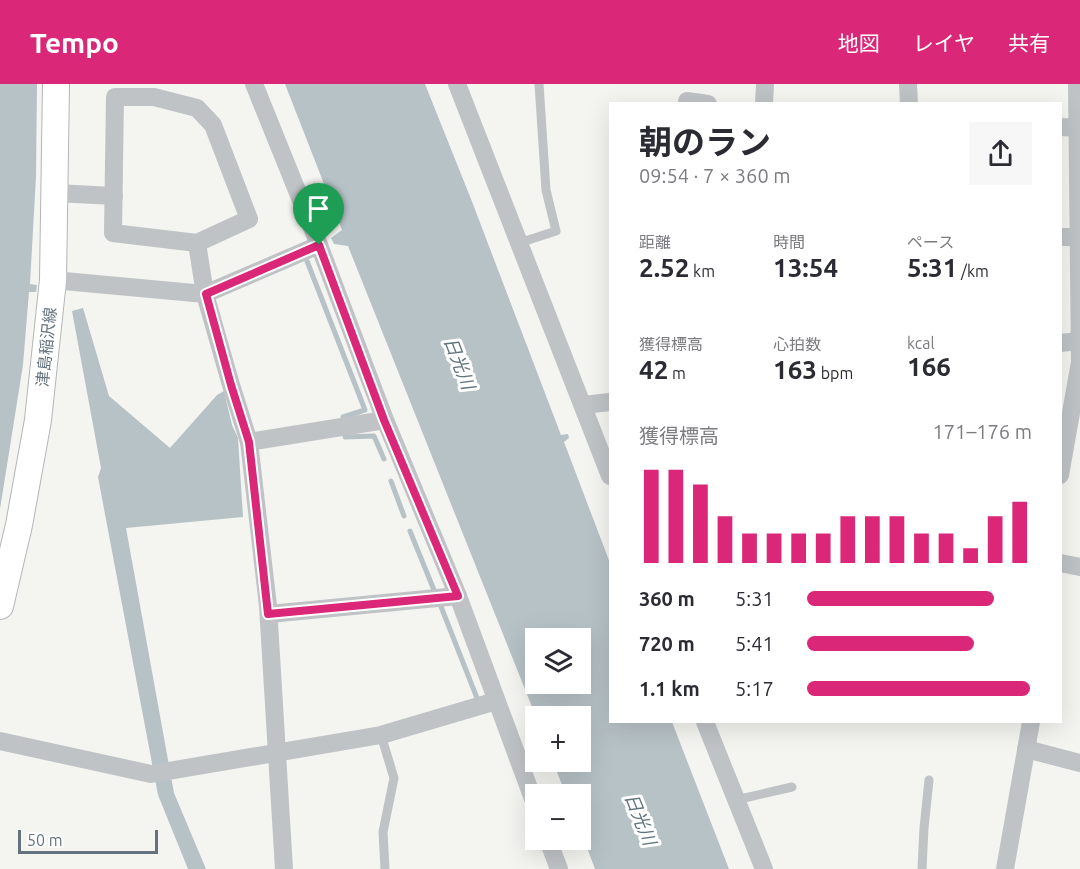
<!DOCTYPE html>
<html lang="ja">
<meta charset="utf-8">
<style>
:root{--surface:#fff;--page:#f7f7f7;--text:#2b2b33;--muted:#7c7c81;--accent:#db2777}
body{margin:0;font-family:Ubuntu,"Noto Sans JP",sans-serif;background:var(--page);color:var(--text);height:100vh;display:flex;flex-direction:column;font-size:22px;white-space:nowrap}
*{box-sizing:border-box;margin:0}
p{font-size:20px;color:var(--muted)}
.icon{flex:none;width:33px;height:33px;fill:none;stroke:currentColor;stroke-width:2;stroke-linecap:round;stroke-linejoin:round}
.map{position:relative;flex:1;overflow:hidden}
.side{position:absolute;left:609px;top:18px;width:453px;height:621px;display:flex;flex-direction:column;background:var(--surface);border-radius:0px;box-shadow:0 6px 24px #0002}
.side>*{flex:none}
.fabs{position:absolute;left:525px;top:544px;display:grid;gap:12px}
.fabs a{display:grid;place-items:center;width:66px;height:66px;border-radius:0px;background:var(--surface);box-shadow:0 6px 24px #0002;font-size:30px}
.scale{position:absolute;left:18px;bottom:15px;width:140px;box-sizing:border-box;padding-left:6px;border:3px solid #65737f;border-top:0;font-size:16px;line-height:21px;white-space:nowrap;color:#65737f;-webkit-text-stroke:4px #fff;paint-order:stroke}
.pin{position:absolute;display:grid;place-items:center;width:51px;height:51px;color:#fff;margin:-62px -26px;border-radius:50% 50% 50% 0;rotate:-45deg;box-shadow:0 0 6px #0007}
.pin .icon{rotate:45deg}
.round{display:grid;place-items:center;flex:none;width:63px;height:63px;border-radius:0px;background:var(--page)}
.headline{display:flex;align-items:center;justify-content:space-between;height:102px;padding:0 30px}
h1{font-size:33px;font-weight:700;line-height:45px}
.metrics{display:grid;grid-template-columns:repeat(3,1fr);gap:9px;height:102px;padding:6px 30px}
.metrics div{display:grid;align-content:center}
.metrics b{font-size:26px;font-weight:700}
.metrics small{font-size:16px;font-weight:400}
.metrics p{font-size:16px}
.chart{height:168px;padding:12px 30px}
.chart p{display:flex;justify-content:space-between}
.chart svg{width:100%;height:108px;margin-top:6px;stroke:var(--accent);stroke-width:6}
ul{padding:0 30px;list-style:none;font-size:20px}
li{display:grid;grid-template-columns:96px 72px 1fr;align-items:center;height:45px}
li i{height:15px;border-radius:8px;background:var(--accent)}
header{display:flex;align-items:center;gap:36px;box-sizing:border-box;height:84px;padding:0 30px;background:var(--accent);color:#fff}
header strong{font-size:28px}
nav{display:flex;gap:33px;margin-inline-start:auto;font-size:21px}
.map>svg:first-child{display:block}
.water{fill:#b7c2c6;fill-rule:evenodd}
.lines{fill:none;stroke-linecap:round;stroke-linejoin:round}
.stream{stroke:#b7c2c6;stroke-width:5}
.secondary-casing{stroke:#b2b6ba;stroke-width:28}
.lane{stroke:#bfc3c6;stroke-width:9}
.street{stroke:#bfc3c6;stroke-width:18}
.secondary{stroke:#fff;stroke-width:26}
.route-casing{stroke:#fff;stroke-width:12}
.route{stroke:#db2777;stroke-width:8}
.labels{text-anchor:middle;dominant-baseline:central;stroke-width:6;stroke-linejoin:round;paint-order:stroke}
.street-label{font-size:16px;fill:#65737f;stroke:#fff}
.water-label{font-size:18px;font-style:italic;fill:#60757d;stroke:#fff}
</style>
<header>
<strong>Tempo</strong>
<nav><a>地図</a><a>レイヤ</a><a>共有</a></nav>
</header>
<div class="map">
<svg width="1080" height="785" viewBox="0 0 1080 785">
<rect width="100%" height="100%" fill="#f4f4f0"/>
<g class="water">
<path d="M0,0H37L36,92L30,200L37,201L36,208H29L23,281L0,425Z"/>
<path d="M285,0H425L471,115L561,351L568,350L569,354L564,358L610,479V638H672L729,785H595L581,748L580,711H566L553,678H580V633H536L348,162L334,160L331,154L342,146ZM536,555H580V600H536Z"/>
<path d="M83,224L109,312L170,364L217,311L224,307L232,341L238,354L243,433L126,444L174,709L206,785H188L158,711L98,393L101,384L72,227Z"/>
</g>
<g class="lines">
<g class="stream">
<path d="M307,177L365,326L343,333"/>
<path d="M345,353L374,352L384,375"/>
<path d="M391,397L404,432"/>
<path d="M410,447L436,511"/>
<path d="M440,520L477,614"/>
</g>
<g class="secondary-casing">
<path id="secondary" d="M0,522L19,441L38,336L53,196L56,0"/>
</g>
<g class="lane">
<path d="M519,159L556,147L546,106L539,0"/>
<path d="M381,651L394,694L383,748L385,785"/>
<path d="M736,716L792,703"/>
<path d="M922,785L924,744L929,696"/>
</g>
<g class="street">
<path d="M254,0L319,161L385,336L458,512L536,723"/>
<path d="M457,0L610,392"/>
<path d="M908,0L909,20"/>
<path d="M115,13H154L197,24L213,41L249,135L197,159L113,149Z"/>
<path d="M687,17L708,20"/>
<path d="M764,20L765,0"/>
<path d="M1060,43L1080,44"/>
<path d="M55,109L114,112"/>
<path d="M1060,153H1080"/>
<path d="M197,159L205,210L231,301L249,358L268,522L284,785"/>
<path d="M53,196L205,210L319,161"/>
<path d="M1060,259L1080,257"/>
<path d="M583,321L610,318"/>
<path d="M249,358L385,336"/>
<path d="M1060,391L1080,278L1077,0"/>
<path d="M1060,479L1080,483"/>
<path d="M269,530L458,512"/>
<path d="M705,638L764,785"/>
<path d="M0,657L151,690L381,651L496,617"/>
<path d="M1026,665L1080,679"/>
<path d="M548,756L559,785"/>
<path d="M1005,785L1031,638"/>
</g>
<use href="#secondary" class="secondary"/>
</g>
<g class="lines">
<g class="route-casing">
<path id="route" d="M319,161L384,336L458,512L268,530L249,358L231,301L206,210Z"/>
</g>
<use href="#route" class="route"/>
</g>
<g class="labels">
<g class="street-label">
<text transform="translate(46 263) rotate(-84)">津島稲沢線</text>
</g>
<g class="water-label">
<text transform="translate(460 279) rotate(69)">日光川</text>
<text transform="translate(641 735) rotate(68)">日光川</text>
</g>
</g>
</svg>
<div class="fabs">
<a><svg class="icon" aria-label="layers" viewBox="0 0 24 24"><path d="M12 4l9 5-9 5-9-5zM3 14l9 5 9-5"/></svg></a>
<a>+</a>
<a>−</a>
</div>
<div class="scale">50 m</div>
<div class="pin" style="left:319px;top:161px;background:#1e9e55"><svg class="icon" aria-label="arrive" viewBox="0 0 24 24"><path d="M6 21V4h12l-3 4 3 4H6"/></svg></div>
<section class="side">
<div class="headline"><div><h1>朝のラン</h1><p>09:54 · 7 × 360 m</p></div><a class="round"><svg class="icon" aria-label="share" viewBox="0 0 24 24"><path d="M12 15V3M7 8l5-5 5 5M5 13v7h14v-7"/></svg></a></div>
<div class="metrics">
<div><p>距離</p><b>2.52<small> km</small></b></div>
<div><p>時間</p><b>13:54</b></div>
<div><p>ペース</p><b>5:31<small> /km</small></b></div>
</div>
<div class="metrics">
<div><p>獲得標高</p><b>42<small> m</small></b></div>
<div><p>心拍数</p><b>163<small> bpm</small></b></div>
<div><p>kcal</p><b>166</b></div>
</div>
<div class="chart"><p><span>獲得標高</span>171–176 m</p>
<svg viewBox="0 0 160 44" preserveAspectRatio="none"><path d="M5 44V6M15 44V6M25 44V12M35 44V25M45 44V32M55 44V32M65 44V32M75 44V32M85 44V25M95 44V25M105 44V25M115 44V32M125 44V32M135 44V38M145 44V25M155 44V19"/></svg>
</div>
<ul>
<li><b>360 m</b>5:31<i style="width:83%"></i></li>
<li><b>720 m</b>5:41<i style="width:74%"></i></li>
<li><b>1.1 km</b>5:17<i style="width:99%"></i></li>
</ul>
</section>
</div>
